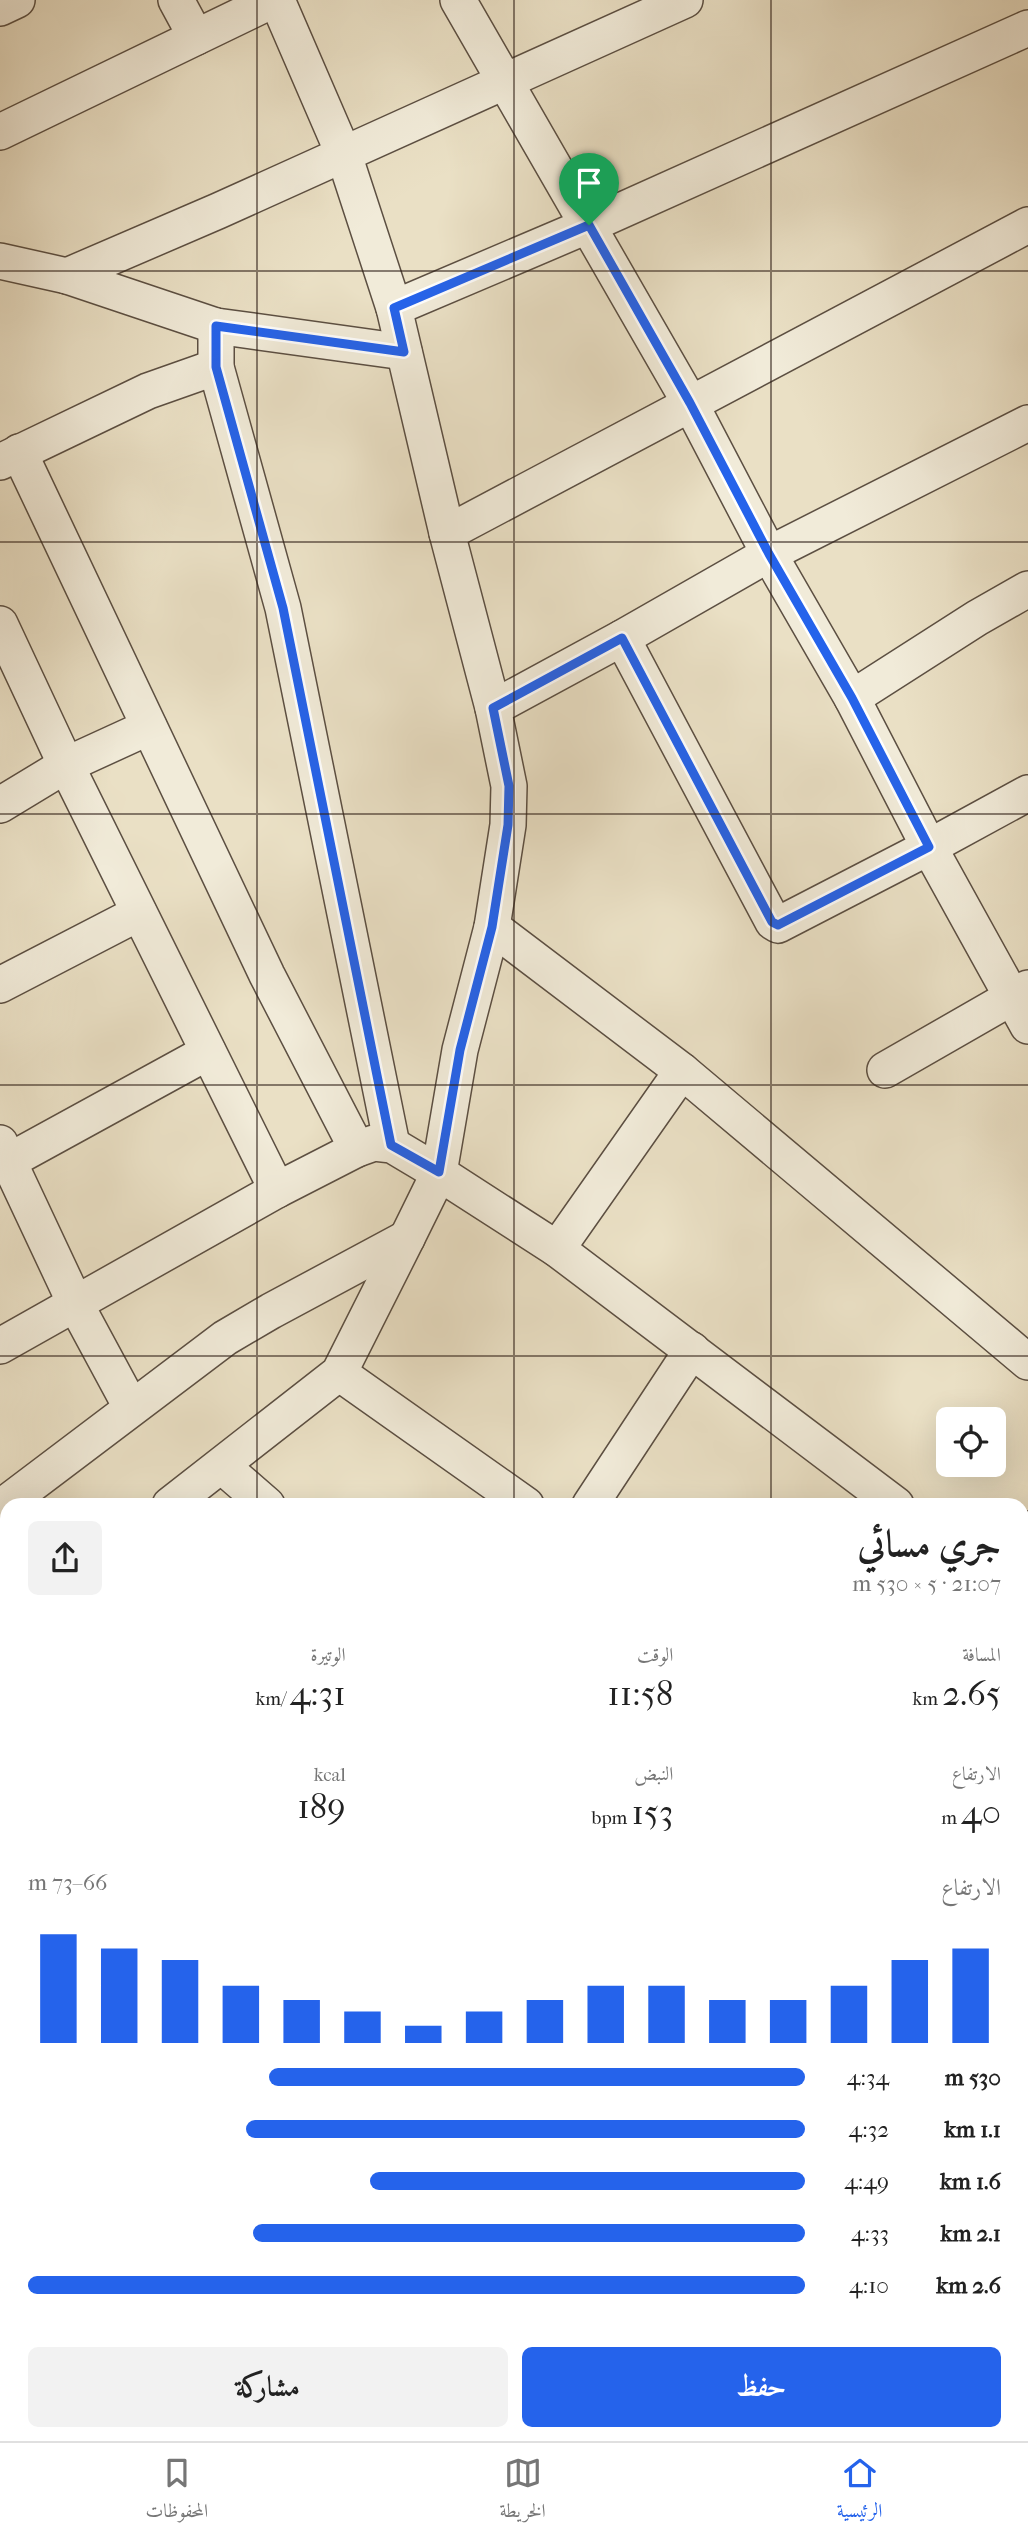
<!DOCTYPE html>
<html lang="ar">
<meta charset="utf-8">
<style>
:root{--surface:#fff;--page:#f2f2f2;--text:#222;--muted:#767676;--line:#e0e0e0;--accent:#2563eb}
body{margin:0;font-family:"IM FELL French Canon",Amiri,serif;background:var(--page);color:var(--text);direction:rtl;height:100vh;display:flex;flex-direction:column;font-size:26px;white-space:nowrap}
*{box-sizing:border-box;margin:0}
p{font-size:23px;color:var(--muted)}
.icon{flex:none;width:38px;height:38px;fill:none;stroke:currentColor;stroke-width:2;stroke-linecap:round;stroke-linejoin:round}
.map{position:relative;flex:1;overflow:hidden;direction:ltr}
.drawer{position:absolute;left:0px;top:1498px;width:1029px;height:943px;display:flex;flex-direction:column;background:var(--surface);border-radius:21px 21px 0 0;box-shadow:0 7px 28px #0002;direction:rtl}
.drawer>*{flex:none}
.buttons{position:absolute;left:936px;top:1407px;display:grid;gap:14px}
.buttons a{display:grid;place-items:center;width:70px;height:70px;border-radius:10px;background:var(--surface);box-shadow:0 7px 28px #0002;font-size:35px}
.pin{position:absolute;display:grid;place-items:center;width:60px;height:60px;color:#fff;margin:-72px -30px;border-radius:50% 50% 50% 0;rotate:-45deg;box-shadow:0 0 7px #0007}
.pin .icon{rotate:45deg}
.round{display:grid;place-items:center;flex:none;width:74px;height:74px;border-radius:10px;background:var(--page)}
.headline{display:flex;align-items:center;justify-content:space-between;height:119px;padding:0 28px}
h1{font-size:38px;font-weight:600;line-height:52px}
.stats{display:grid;grid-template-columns:repeat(3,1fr);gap:10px;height:119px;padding:7px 28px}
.stats div{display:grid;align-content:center}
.stats b{font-size:35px;font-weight:600}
.stats small{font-size:19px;font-weight:400}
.stats p{font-size:19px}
.chart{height:196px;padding:14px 28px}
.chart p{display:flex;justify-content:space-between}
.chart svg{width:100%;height:126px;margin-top:7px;stroke:var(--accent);stroke-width:6}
.button{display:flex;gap:14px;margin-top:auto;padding:14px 28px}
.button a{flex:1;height:80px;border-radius:10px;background:var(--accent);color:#fff;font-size:28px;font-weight:600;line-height:80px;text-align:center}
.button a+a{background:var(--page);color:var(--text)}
ul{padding:0 28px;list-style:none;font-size:23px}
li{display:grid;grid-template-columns:112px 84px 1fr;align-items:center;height:52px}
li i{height:18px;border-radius:9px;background:var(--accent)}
.tabs{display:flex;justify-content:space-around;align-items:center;height:98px;border-top:2px solid var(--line);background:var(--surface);font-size:19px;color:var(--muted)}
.tabs a{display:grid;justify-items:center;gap:4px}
.tabs .current{color:var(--accent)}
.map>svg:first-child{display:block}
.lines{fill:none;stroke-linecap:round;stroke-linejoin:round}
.minor-casing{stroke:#5c4f42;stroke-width:38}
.minor{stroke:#f1ebd9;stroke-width:35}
.route-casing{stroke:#fff;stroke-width:14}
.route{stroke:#2563eb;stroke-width:9}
.grid{fill:none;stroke:#2d1f17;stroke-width:2;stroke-opacity:0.55}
</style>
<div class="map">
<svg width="1028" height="2441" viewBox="0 0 1028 2441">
<rect width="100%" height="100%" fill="#eae0c5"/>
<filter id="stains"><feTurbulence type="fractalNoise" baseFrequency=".00286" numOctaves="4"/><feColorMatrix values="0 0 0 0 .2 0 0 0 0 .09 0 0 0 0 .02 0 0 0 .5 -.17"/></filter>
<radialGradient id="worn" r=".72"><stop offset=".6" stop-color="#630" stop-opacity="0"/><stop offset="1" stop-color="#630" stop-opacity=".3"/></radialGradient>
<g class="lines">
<g class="minor-casing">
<g id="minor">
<path d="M176,0L196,37"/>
<path d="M458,0L690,403L769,554L852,698L929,847L1028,1026"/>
<path d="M0,8L17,0"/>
<path d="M0,132L273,0"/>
<path d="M0,261L67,276L216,326L404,352"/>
<path d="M67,276L218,211L685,0"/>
<path d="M394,308L589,225L1028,28"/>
<path d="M216,326V367L283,608L392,1145"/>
<path d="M19,452L267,975L357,1149"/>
<path d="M0,462L148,391L216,367"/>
<path d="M447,533L1028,225"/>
<path d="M0,624L66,765L277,1190"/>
<path d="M622,638L773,922L778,925L929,847L1028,793"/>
<path d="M852,698L977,618L1028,589"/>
<path d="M493,708L622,638L769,554L1028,423"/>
<path d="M0,805L66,765L149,727"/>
<path d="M492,927L682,1071L1028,1362"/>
<path d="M0,985L139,913"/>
<path d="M885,1070L1028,988"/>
<path d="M0,1143L76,1305L131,1407"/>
<path d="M0,1166L208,1052"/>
<path d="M557,1249L682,1071"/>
<path d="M0,1346L277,1190L357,1149L374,1143L392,1145L439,1173L557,1249L896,1505"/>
<path d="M339,1373L526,1505"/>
<path d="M222,1466L267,1505"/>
<path d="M170,1505L339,1373L407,1238L439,1173L460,1050L492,927L508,825L509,786L493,708L447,533L394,308L344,155L277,0"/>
<path d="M590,1505L692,1350"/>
<path d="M0,1508L225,1338L271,1311L407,1238"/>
<path d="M1022,1537L1028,1529"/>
<path d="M1022,1600L1028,1604"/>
<path d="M0,1628L7,1624"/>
<path d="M1022,1760L1028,1750"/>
<path d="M1022,1793L1028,1796"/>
<path d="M0,1887L7,1900"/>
<path d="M1022,2039L1028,2043"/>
<path d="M1022,2263L1028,2266"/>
<path d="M0,2420L7,2417"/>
<path d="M235,2434L237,2441"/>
<path d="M1018,2434L1028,2441"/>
<path d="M746,2441L748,2434"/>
</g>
</g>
<use href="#minor" class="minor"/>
</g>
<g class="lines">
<g class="route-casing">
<path id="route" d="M589,225L690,403L769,554L852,698L929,847L778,925L772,922L622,638L493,708L509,786L508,825L492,927L460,1050L439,1172L391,1145L283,608L216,367V326L404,352L394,308Z"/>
</g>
<use href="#route" class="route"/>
</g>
<path class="grid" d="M257,0V1505M514,0V1505M771,0V1505M0,271H1028M0,542H1028M0,814H1028M0,1085H1028M0,1356H1028M0,1627H7M1022,1627H1028M0,1899H7M1022,1899H1028M0,2170H7M1022,2170H1028M257,2434V2441M514,2434V2441M771,2434V2441"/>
<rect width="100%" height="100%" filter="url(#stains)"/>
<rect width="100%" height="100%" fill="url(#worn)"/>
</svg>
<div class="buttons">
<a><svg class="icon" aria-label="locate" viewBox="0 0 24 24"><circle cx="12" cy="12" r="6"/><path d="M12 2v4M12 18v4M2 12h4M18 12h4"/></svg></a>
</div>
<div class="pin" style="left:589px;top:225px;background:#1e9e55"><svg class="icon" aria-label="arrive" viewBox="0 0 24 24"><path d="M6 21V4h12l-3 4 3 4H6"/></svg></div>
<section class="drawer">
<div class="headline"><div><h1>جري مسائي</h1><p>21:07 · 5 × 530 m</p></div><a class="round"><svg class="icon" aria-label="share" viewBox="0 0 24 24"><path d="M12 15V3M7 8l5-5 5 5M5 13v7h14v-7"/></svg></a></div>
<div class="stats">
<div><p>المسافة</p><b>2.65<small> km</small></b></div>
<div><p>الوقت</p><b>11:58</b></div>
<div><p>الوتيرة</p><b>4:31<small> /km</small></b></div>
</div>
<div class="stats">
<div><p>الارتفاع</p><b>40<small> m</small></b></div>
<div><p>النبض</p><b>153<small> bpm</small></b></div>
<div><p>kcal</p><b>189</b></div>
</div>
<div class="chart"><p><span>الارتفاع</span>66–73 m</p>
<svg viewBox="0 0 160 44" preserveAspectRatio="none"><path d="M5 44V6M15 44V11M25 44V15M35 44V24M45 44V29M55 44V33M65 44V38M75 44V33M85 44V29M95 44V24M105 44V24M115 44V29M125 44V29M135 44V24M145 44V15M155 44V11"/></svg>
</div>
<ul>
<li><b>530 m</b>4:34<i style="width:69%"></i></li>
<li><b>1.1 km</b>4:32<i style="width:72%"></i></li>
<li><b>1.6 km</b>4:49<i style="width:56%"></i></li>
<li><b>2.1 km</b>4:33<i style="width:71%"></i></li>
<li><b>2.6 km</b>4:10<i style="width:100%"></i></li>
</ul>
<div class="button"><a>حفظ</a><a>مشاركة</a></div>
</section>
</div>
<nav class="tabs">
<a class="current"><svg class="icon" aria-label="home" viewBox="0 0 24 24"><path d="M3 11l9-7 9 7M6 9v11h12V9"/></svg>الرئيسية</a>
<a><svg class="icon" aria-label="map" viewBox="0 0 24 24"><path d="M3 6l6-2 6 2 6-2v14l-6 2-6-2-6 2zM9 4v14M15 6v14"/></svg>الخريطة</a>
<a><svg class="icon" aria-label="saved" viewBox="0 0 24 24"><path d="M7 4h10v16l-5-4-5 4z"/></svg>المحفوظات</a>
</nav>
